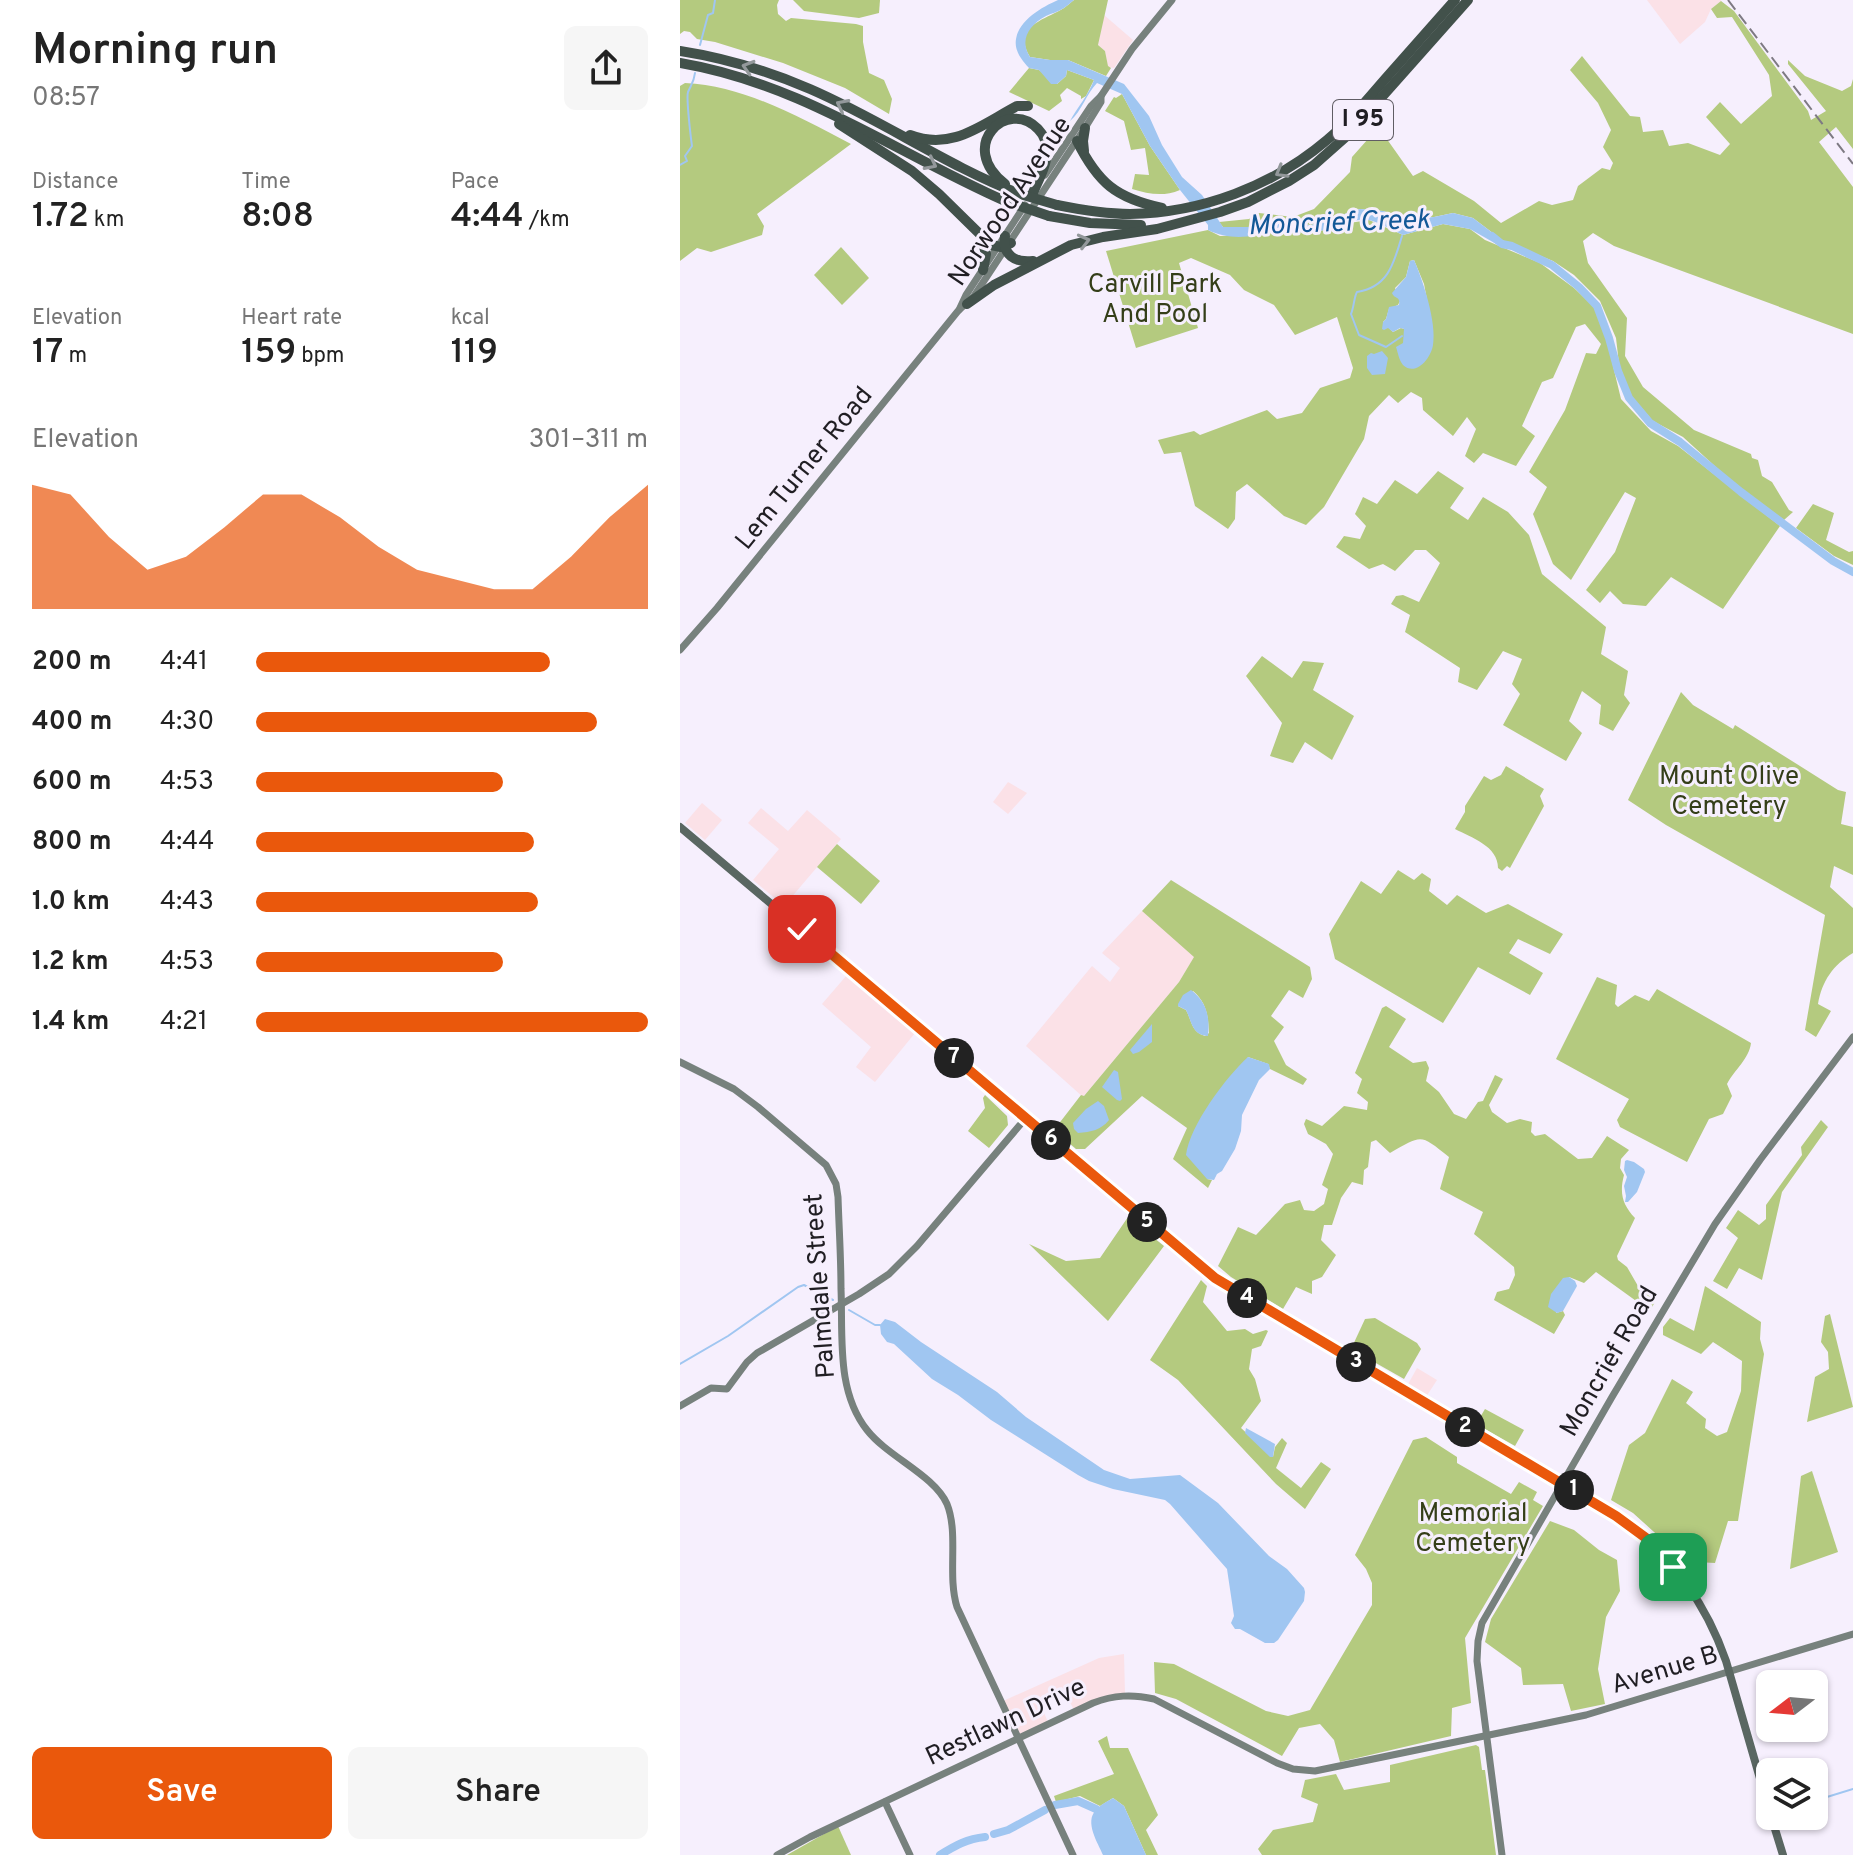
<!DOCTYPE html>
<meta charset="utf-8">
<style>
:root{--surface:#fff;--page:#f6f6f6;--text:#222;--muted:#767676;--accent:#ea580c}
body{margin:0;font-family:Overpass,sans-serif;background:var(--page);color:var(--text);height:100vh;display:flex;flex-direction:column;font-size:30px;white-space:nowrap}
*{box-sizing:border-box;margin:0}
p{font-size:26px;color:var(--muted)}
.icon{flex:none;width:44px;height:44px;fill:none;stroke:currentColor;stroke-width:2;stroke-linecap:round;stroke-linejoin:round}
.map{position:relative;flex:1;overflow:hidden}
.sheet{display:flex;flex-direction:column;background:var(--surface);width:680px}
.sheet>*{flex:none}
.needle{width:52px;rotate:254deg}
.buttons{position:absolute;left:1076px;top:1670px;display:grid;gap:16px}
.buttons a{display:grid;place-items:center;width:72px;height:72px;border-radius:12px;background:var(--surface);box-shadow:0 2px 6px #0004;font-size:40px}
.pin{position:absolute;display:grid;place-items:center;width:68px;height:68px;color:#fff;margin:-34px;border-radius:16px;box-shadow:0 4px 12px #0006}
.km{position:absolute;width:40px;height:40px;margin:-20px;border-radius:50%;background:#222;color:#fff;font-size:22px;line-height:40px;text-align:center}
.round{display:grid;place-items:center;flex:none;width:84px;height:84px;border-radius:12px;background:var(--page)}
.summary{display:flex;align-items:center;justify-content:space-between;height:136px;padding:0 32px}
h1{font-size:44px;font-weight:600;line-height:60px}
.metrics{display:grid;grid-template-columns:repeat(3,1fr);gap:12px;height:136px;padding:8px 32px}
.metrics div{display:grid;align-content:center}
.metrics b{font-size:34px;font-weight:600}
.metrics small{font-size:22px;font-weight:400}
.metrics p{font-size:22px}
.chart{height:224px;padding:16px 32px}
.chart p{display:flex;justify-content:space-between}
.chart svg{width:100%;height:144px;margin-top:8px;fill:var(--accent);opacity:.7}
.action{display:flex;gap:16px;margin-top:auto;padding:16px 32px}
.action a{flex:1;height:92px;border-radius:12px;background:var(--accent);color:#fff;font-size:32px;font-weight:600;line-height:92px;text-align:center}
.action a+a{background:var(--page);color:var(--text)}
ul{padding:0 32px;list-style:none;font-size:26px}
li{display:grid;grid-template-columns:128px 96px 1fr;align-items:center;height:60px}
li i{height:20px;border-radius:10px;background:var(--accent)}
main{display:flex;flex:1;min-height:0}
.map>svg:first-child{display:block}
.industrial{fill:#fbe1e7}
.green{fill:#b4ca7f;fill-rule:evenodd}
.water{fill:#a0c6f1}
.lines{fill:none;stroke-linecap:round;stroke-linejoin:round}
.stream{stroke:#a0c6f1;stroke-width:2}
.river{stroke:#a0c6f1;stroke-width:8}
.secondary{stroke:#77817d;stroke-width:7}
.primary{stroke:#5a6762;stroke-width:8}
.highway{stroke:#42514b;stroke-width:10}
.rail{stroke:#7e7a83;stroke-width:2;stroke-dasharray:12 6;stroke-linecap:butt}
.highway-bridge{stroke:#42514b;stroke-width:10}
.oneway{stroke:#93989b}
.route-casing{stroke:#fff;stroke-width:16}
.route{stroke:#ea580c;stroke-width:10}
.labels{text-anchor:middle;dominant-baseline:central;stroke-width:6;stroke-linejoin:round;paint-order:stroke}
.shield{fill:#f6effd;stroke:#605d64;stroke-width:2}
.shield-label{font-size:24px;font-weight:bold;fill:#201e23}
.street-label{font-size:26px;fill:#201e23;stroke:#f6effd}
.park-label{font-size:26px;fill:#343e18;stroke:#f6effd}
.water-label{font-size:28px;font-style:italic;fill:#135897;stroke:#f6effd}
</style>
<main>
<section class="sheet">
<div class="summary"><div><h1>Morning run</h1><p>08:57</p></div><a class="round"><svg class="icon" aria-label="share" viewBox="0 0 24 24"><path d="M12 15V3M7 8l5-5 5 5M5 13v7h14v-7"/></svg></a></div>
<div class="metrics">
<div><p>Distance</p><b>1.72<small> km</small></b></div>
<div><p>Time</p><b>8:08</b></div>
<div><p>Pace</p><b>4:44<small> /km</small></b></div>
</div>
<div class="metrics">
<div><p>Elevation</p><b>17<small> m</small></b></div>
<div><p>Heart rate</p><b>159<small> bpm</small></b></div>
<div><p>kcal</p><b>119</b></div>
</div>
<div class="chart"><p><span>Elevation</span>301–311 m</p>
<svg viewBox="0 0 160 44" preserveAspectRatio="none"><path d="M0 44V6L10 9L20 22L30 32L40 28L50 19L60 9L70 9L80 16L90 25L100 32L110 35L120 38L130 38L140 28L150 16L160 6V44z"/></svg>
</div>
<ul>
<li><b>200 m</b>4:41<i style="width:75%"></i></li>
<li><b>400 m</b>4:30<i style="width:87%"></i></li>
<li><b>600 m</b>4:53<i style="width:63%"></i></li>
<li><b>800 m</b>4:44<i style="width:71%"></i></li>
<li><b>1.0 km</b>4:43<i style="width:72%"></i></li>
<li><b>1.2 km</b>4:53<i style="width:63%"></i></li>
<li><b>1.4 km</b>4:21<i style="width:100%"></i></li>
</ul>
<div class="action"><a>Save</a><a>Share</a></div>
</section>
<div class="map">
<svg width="1173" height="1855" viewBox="0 0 1173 1855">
<rect width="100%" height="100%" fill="#f6effd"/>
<g class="industrial">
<path d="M967,0H1041V1L1031,9L1025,22L1000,44Z"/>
<path d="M424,15L453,40L434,68L428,67L425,51L418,45Z"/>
<path d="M328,782L347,793L328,814L313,802Z"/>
<path d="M22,803L42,820L25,840L5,823Z"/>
<path d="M81,808L108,831L127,810L161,839L104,906L73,880L99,849L68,823Z"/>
<path d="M462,911L515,956L499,982L403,1097L346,1046L412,966L430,982L440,968L422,953Z"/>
<path d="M167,975L235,1033L195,1082L176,1067L191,1047L142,1004Z"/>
<path d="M737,1368L757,1380L746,1397L727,1386Z"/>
<path d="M444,1654L445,1693L394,1710L382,1687L358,1699L368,1722L341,1734L338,1732L323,1701L419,1658Z"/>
</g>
<g class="green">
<path d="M0,0H99L97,5L98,14L106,21L111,18L176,24L183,26V42L189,73L204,80L212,99L209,114L165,88L103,63L35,42L17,39L10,32L4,31L0,34Z"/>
<path d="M113,0H200L199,13L179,18L124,11Z"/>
<path d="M394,0H428L418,45L425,51L428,66L431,68L426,76L388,60H370L350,57C331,26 365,20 384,8C387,6 390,3 394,0Z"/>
<path d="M1041,1L1054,11L1128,111L1131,120L1146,111L1108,64V60L1125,76L1162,91L1171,86L1173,79V149L1156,127L1139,142L1173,187V334L934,246L913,233L903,241L908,263L947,318L945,356L963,387L1014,430L1071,454L1072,458L1078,460L1082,476L1092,482L1109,510L1113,512L1104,520L1062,491L1003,437L973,421L951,396L939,364L936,338L920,301L894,275L873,261L822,240L793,218L773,213L754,217L730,219L703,211L680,209L631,225L598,222L579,227H543L539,222L569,219L579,213L613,217L634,209L670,172L672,157L688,139L704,135L733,176L743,171L794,201L821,223L859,201L872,205L893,200L898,186L922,168L930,170L933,163L923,147L931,130L918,103L890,70L902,56L950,116L960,117L963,132L983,130L989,146L1008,143L1040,155L1050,144L1026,117L1040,102L1061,124L1092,96L1089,75L1052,17L1037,18L1031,9Z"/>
<path d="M349,68L359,70L377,84L386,76L387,70L414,80L406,96L401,99V96L387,88L380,95L382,101L369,111L329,92Z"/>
<path d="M5,83C65,86 119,117 171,144L77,214L84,226L82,235L31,252L17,248L0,261V86Z"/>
<path d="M442,94L470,146L500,190C483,197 469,194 452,189L455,174L469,175L465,148L451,150L444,121L425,111L434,97L436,98Z"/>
<path d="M689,220L723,235L763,224L790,229L805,240L860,263L894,288L916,309L928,345L941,399L971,431L998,446L1100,526L1043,609L991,577L966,606L943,604L930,591L920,603L906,590L935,552L956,498L945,492L891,580L873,564L853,514L867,487L849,472L885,410L906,353L916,354L921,344L905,324L896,327L873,378L862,382L842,426L855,436L836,466L803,453L794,463L785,456L796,429L787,417L773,436L743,410L742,398L731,392L718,403L709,395L689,416L684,439L644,507L626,525L604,516L567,484L556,492L555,519L548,529L515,506L501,452L484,454L478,440L514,431L520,435L587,410L597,419L622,413L640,388L670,378L673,368L657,317L615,335L594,305L564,290L550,275L511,258L499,263L518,328L456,348L426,251L528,230L540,236L582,235L593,231L594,233L610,231L631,233L644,230L656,225ZM734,260L744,284L752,326L720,359L724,343V329L721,328L713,332L703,322L706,319L709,309L718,305L720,301L715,288L726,277L730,261Z"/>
<path d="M161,247L189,278L162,305L134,275Z"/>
<path d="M758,471L784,488L770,508L788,520L803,497L828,512L849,535L862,574L926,627L921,654L948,671L944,695L950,703L933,731L919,724L921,705L902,691L889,721L902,733L886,761L823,725L840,694L832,684L842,659L823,651L797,690L778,682L780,668L725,632L730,615L711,604L716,596L723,595L739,602L760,563L746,550H735L715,571L703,564L689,569L656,547L664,536L680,539L686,526L675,514L683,497L697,504L715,480L737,494Z"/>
<path d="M1133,504L1154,513L1146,540L1169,552L1173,551V565L1154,556L1116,528Z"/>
<path d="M582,656L612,678L623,661L644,663L633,690L674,716L652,760L625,742L613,763L590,756L602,723L566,676Z"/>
<path d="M1001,692L1013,705L1053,729L1055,725L1158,790L1166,792L1161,824L1173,827V875L1154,866L1150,887L1173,908V953C1153,965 1142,981 1138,1004L1151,1011L1136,1037L1125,1030L1145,915L986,825L948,800Z"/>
<path d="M826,766L864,789L860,796L864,806L830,868L827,866L822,871L818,868C818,846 792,838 775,829L785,812V806L804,776L811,780L821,775Z"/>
<path d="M157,844L200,881L181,904L137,867Z"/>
<path d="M718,870L734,880L742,873L751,879L749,891L767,905L777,895L806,913L828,904L883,934L870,954L838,939L829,953L863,973L850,995L798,967L763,1023L655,959L649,934L681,881L701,894Z"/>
<path d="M491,880L630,967L632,979L623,998L609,990L591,1016L604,1027L594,1041L606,1065L627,1079L623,1085L590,1069L588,1064L568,1057L527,1179L532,1180L528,1188L493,1159L507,1128L462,1096L405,1149H396L374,1130L401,1095L404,1096L499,982L514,957L462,911ZM513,991C527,1003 528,1016 529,1033L525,1036C511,1032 512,1021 506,1010L498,1006Z"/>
<path d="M917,977L937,985L935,1004L938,1007L955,995L969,1001L977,989L1071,1043C1069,1059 1055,1069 1047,1084L1052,1096L1043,1114L1029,1119L1007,1162L940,1127L937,1120L949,1099L876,1059Z"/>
<path d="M706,1006L726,1019L709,1047L733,1063L746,1061L749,1068L746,1081L759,1092L774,1114L786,1119L798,1102L803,1101L815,1075L823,1079L809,1105L812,1112L827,1123L840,1119L852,1122L851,1132L855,1136L865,1134L898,1159L912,1158L927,1136L949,1150L941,1159L940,1168L944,1175C939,1194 943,1205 955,1218L937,1256L938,1260L947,1267L958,1286L977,1298L970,1311L916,1272L904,1283L889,1277L876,1313L883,1311L885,1315L874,1334L814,1300L817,1292L829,1289L835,1275L834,1267L794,1234L803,1212L760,1189L769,1157C740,1134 743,1134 710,1153L696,1140L691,1142L688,1167L684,1170L683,1185L672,1182L661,1198L652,1225H644L641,1240L656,1255L642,1277L632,1281V1294L616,1287L603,1309L551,1277L538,1266L558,1227L576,1235L605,1204L620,1200L624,1210L634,1211L644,1204L648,1189L642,1185L653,1154L646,1144L628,1134L624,1124L626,1119L642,1126L664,1106L687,1110L688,1102L677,1093L682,1079L675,1073L702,1008Z"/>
<path d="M305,1095L327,1116L328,1125L309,1148L288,1131L305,1108L303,1098Z"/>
<path d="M1141,1120L1148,1127L1102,1192L1082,1280L1059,1268L1047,1289L1033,1281L1058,1238L1046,1228L1058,1210L1079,1225L1086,1219V1205L1122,1155L1121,1147Z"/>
<path d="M448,1217L484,1246L428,1321L349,1244L386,1261L420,1258Z"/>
<path d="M521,1280L527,1286L523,1302L547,1331L565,1329L573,1334L586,1330L588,1331L581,1346L572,1349L569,1369L575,1379L581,1401L561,1428L593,1457L595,1447L602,1438L607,1443L596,1468L621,1488L641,1462L651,1469L625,1509L596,1484L498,1380L470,1360Z"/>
<path d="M1025,1286L1081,1322L1080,1339L1084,1354L1058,1521H1048L1035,1563L1017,1562L996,1536L984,1541L953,1513L931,1500L949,1445L965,1433L992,1379L1013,1392L1006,1403L1026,1419L1025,1428L1037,1436L1047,1432L1061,1391L1062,1361L1033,1342L1021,1354L983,1335V1327L990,1318L1014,1331Z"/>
<path d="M1150,1314L1173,1407L1127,1422L1135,1377L1149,1369L1148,1352L1141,1342L1145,1316Z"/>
<path d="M695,1318L737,1343L741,1349L724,1379L680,1354L672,1347L685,1319Z"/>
<path d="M805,1409L844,1430L835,1446L796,1424Z"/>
<path d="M746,1437L777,1457V1463L831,1494L839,1482L857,1492L853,1500L863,1506L785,1638L791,1703L772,1708L771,1736L660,1762L654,1740L640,1724L619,1728L602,1756L496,1699L475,1693L474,1662L494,1664L586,1711L608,1716L630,1710L692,1605V1583L686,1569L675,1555L733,1440Z"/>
<path d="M1132,1471L1158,1552L1110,1569L1121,1476Z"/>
<path d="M870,1521L894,1530L919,1550L937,1560L940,1591L926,1617L918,1669L925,1704L891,1711L883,1684L843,1685L841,1668L805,1642L811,1619Z"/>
<path d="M427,1736L430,1748H448L478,1815L466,1830L478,1855H466L444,1806L433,1798L420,1806L400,1796L376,1802L374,1796L434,1774L418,1741Z"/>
<path d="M796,1745L799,1747L802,1770H805L816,1855H582L578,1849L593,1830L633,1822L638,1804L621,1797L625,1780L656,1774L664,1790L710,1782V1765Z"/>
<path d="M158,1826L171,1855H107Z"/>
</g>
<g class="water">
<path d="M378,0H394C390,3 387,6 384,8C378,12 372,13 366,16C349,25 339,40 350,57L370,60H388L444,84L469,116L482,145L502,177L522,195L543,227H579L598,222L631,225L680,209L703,211L730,219L754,217L773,213L793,218L822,240L818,245L790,229L763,224L723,235C714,231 697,221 688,220C669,218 651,231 632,232C619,233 607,231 594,233L592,231C571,238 548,240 528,230V225L500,190L470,146L442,94L417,83C406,94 402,111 390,121C397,108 409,94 414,80L387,70L386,76L377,84H371L359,70L349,68C342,60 334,51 336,39C339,20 362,7 378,0Z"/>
<path d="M734,260C743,280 757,323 753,345C751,358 736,377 723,365C719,360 718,353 716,347L723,343L724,329L720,328L713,332L708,328L704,330L702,329L703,322L706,319L709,307L719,305C721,296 714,299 712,293L726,277L730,261Z"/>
<path d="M702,351L708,358L705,374L692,375L687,368V356L691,353L694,354Z"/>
<path d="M511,990C527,1002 530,1017 528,1036C512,1035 512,1022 506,1010L498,1006V1004L503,995Z"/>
<path d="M472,1024V1042L459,1052L453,1054L450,1050Z"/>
<path d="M568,1057L589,1064L590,1069L579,1080L562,1115L561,1131L555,1149L542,1171L537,1174L534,1180L527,1179L506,1155C510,1125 546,1077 568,1057Z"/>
<path d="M434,1070L438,1072L442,1099L440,1101L437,1100L422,1087Z"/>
<path d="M418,1101L424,1106L429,1120C421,1130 411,1132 398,1133L394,1129L393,1123L406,1109Z"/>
<path d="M947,1160L954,1162L964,1169L965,1172L957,1192L948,1202H945L946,1196L944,1186L947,1177L944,1170L945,1161Z"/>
<path d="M889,1277L895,1281L897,1286L883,1311L877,1313L868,1307L871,1294L883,1278Z"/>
<path d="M205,1319L215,1322L241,1342L317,1392L346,1417L424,1470L450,1479L500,1475L538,1503L589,1556L607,1569L624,1588L625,1592L624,1601L598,1640L594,1643H585L560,1629H555L551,1623L554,1616L547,1569L490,1504L485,1500L433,1489L409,1481L398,1475L311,1420L278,1395L252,1379L214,1344L207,1342L201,1334L200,1325Z"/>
<path d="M566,1428L595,1444L593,1457H590L565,1433Z"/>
<path d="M433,1798L444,1806L466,1855H423C418,1843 404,1822 416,1810C420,1805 428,1801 433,1798Z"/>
</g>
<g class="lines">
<g class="stream">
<path d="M20,45L28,15L33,13L35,0"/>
<path d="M0,165L7,161L5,156L12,146C11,139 6,98 8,92C11,85 14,82 15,73"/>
<path d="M722,236C714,262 709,287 677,292C674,297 674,307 671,314L679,335L706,347L722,336"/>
<path d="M169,1310L195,1325H200"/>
<path d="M0,1364L48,1336L118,1287L124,1285L153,1300"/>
<path d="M1134,1801L1173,1789"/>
</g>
<g class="river">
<path d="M812,236L822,244L832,246L872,265L899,287L917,306L929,338L938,371L949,398L970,423L1000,442L1061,492L1153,561L1173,572"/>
<path d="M375,1805L398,1801L416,1809"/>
<path d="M314,1834L328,1830L365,1810"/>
<path d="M260,1855C276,1845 287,1839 305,1837"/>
</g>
<g class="secondary">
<path d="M365,175L411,106L421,96"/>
<path d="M279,310L286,295L345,205"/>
<path d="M0,650L37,608L278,311L294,296L405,128L421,102V96L452,49L492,0"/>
<path d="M0,1062L54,1089L78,1107L146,1165L156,1184L158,1197C159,1228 161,1258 161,1289C163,1336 156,1391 187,1430C208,1457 254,1475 267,1504C279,1534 267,1575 277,1607L393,1855"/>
<path d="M0,1406L31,1388L47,1389L67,1362L77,1353L179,1294L209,1274L237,1246L345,1119"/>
<path d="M205,1802L230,1855"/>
<path d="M97,1855L130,1837L413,1703C434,1695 452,1694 474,1699L597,1763L613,1769L635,1771L906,1715L1173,1634"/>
<path d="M822,1855L797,1661L798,1641L802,1623L932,1397L1035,1224L1080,1160L1173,1037"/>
</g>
<g class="primary">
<path d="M0,827L535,1278L922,1507C982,1543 1023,1595 1046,1661L1090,1813"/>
<path d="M1091,1816L1103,1855"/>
</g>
<g class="highway">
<path d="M0,51C45,58 88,71 130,89C202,120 267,166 340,194"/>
<path d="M0,63C123,84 214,152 325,201"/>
<path d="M159,124L232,171L259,194L311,245L321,247L331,243"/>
<path d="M230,135C272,151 301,125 337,106H348"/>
<path d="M397,141C418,183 436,198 482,208"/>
<path d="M404,151L403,141L405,128"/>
<path d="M325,184C276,146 328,97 358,129C364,135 367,144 367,153C366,167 358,181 352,195"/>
<path d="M377,205C402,210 425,214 450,214C521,213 593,186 647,140C669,122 687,100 706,78C729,52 752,26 775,0"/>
<path d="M369,216L410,223L461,225"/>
<path d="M325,236C322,255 335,263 353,261"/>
<path d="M302,240L306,254L303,270"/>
<path d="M287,304L314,285L391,245L423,237L477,229L540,212L568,202L609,181L634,165L669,134L788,0"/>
</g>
<path class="rail" d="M1048,0L1173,164"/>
<g class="highway-bridge">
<path d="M340,194L377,205"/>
<path d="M325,201L369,216"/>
</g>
</g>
<defs><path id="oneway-chevron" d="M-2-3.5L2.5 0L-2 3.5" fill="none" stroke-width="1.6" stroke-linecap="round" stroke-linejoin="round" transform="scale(2)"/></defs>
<g class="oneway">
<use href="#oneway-chevron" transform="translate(68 67) rotate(-163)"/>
<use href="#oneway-chevron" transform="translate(162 105) rotate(-153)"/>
<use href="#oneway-chevron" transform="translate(251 164) rotate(27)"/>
<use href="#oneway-chevron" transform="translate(601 172) rotate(150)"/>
<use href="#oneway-chevron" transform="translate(404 241) rotate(-14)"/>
</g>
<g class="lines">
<g class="route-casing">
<path id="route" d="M122,929L535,1278L936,1516L966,1538L993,1567"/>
</g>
<use href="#route" class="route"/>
</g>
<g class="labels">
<rect class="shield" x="653" y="100" width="60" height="40" rx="6"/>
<g class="shield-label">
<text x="683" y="120">I 95</text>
</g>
<g class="street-label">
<text transform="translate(331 202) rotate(-56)">Norwood Avenue</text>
<text transform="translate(125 469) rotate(-51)">Lem Turner Road</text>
<text transform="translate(141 1286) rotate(-94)">Palmdale Street</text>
<text transform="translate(930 1362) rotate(-60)">Moncrief Road</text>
<text transform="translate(985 1671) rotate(-17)">Avenue B</text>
<text transform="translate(326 1723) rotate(-25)">Restlawn Drive</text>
</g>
<g class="park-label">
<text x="475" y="285">Carvill Park<tspan x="475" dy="30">And Pool</tspan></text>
<text x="1049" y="777">Mount Olive<tspan x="1049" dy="30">Cemetery</tspan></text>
<text x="793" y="1514">Memorial<tspan x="793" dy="30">Cemetery</tspan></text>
</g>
<g class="water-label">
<text transform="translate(659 224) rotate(-2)">Moncrief Creek</text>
</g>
</g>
</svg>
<div class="buttons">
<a><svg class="needle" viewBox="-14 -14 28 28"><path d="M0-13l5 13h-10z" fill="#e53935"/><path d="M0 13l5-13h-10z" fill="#767676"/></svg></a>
<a><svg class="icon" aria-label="layers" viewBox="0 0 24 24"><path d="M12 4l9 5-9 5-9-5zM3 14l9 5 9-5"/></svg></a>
</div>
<div class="pin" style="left:993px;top:1567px;background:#1e9e55"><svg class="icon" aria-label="arrive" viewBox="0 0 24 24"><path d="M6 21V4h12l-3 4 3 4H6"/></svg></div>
<div class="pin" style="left:122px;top:929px;background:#d93025"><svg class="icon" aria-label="check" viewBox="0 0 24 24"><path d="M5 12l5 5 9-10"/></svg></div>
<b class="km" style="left:894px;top:1490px">1</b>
<b class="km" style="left:785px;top:1427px">2</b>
<b class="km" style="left:676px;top:1362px">3</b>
<b class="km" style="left:567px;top:1298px">4</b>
<b class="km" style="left:467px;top:1222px">5</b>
<b class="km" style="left:371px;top:1140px">6</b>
<b class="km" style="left:274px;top:1058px">7</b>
</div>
</main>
